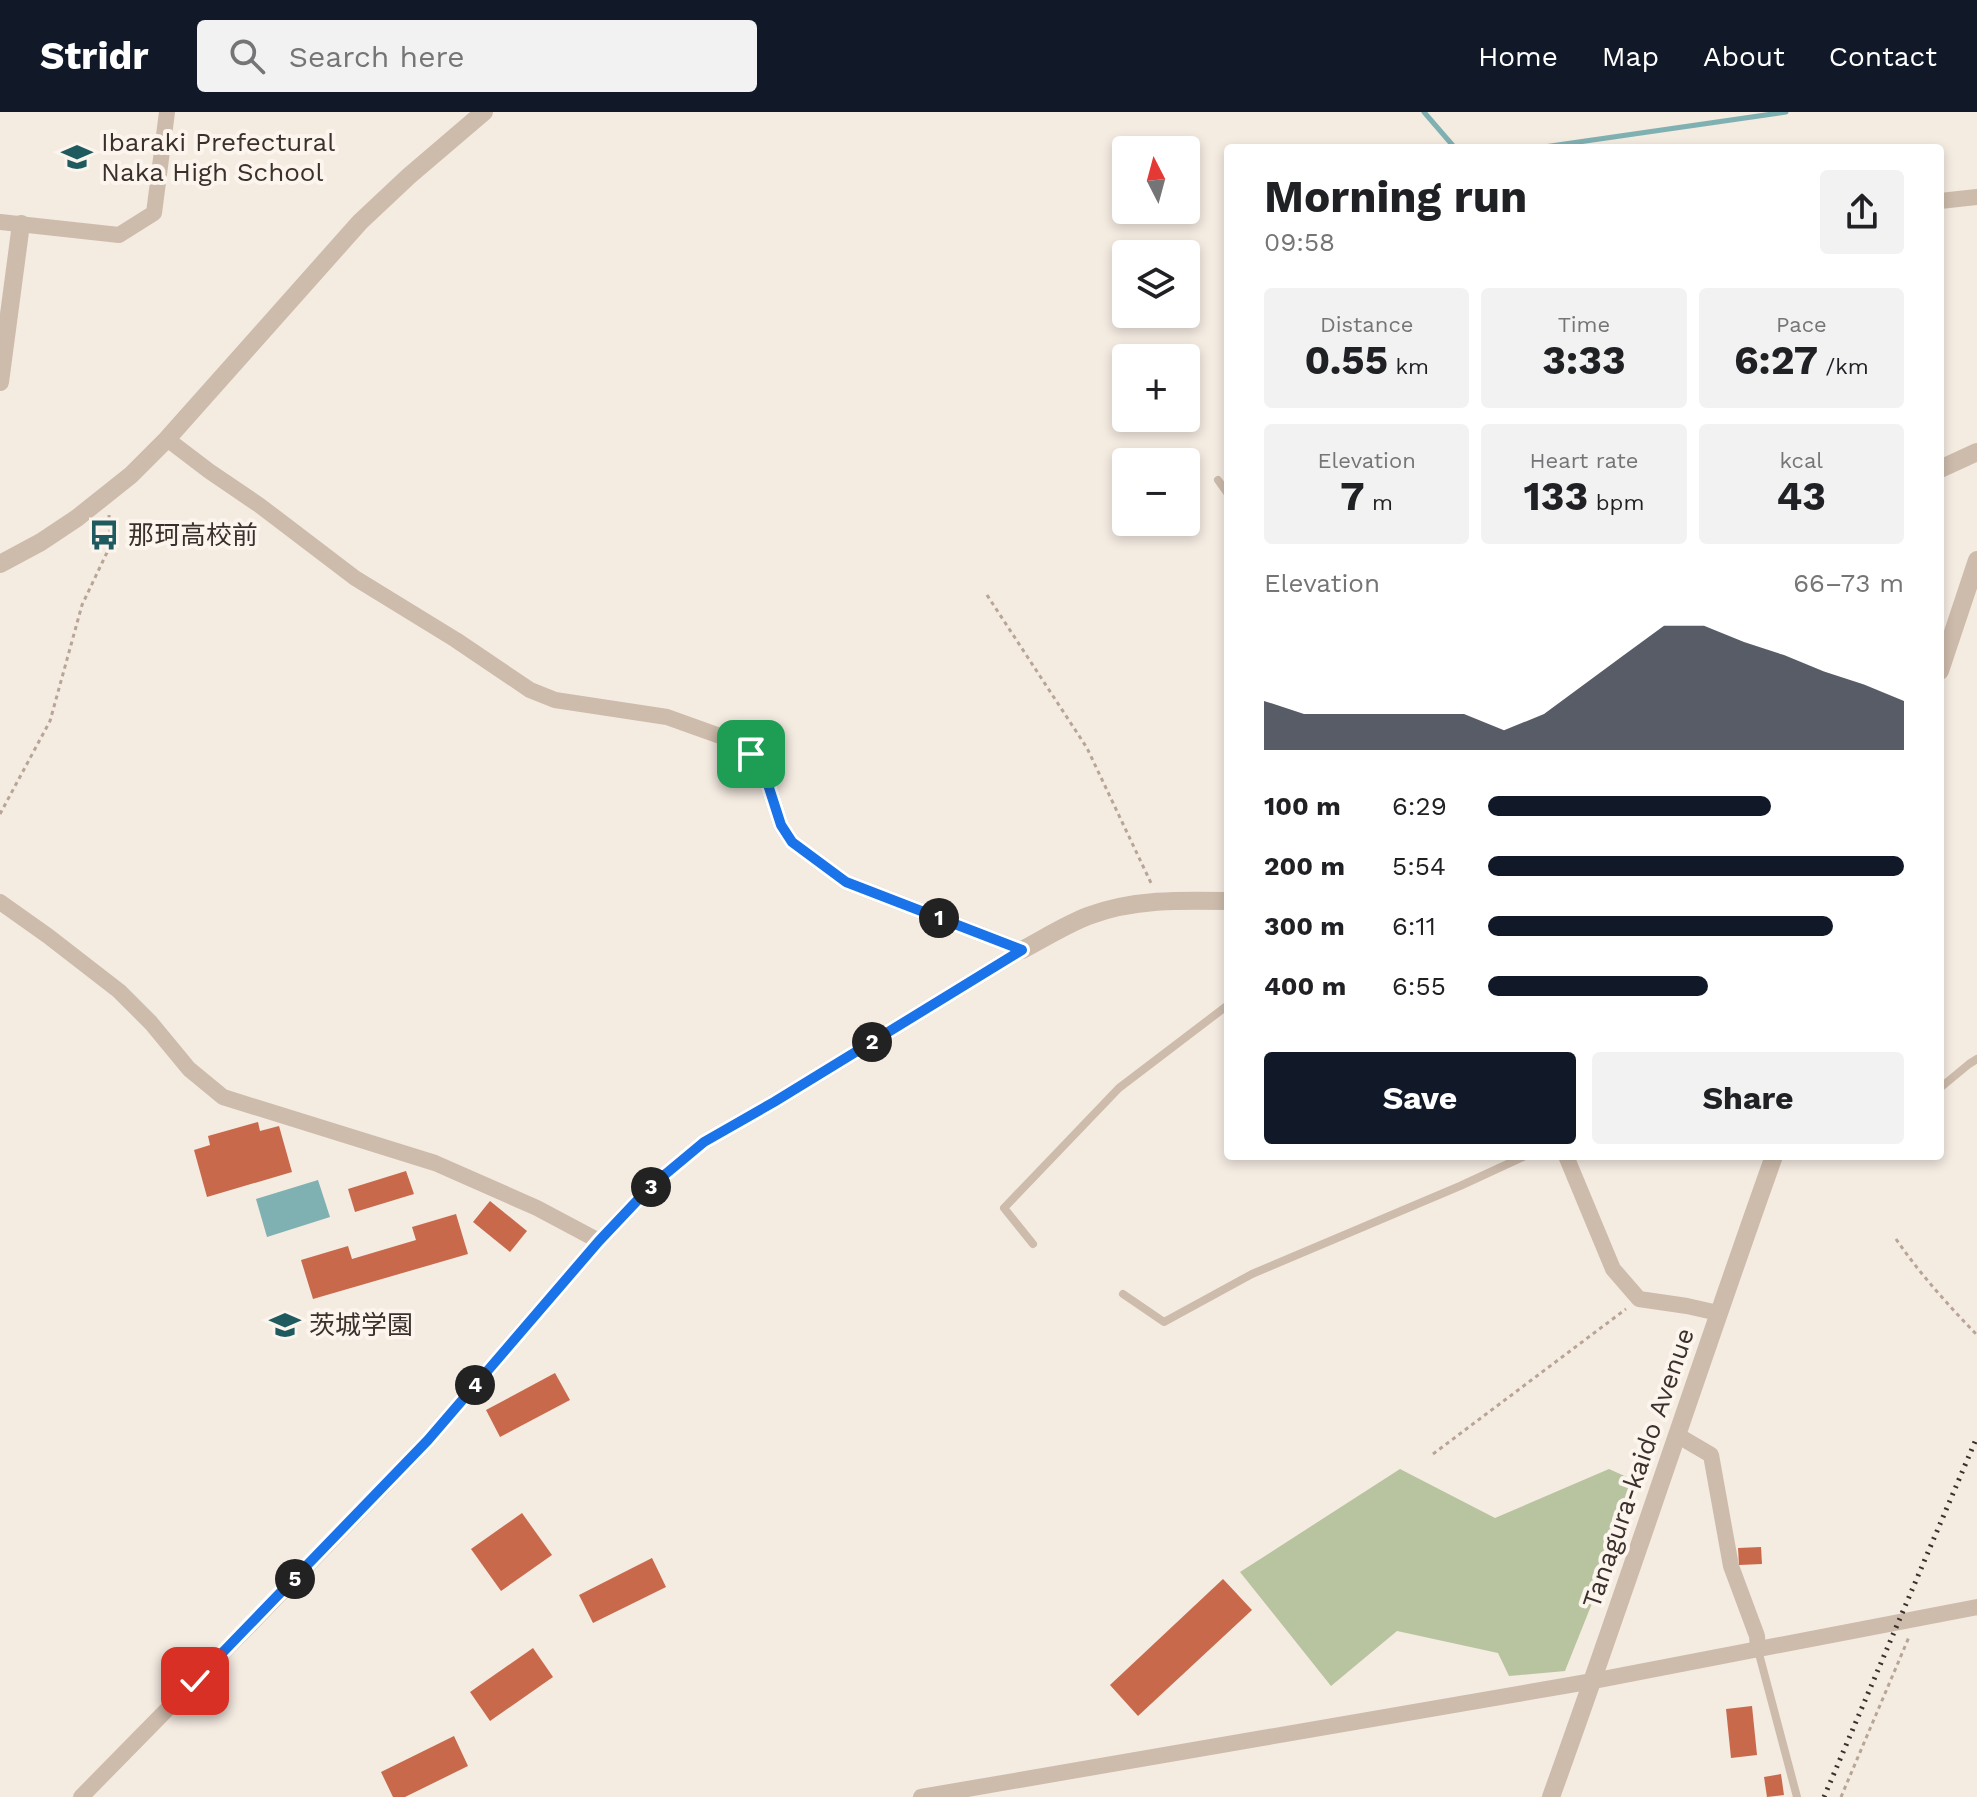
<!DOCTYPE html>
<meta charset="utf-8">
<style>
:root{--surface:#fff;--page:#f2f2f2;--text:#202124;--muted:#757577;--accent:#111827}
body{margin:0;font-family:"Work Sans","Noto Sans JP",sans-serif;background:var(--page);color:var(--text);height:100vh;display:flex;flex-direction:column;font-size:30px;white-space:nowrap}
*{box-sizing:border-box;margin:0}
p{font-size:26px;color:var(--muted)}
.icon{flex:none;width:44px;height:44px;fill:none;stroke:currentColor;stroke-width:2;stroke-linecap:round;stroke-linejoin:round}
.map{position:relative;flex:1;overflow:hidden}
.details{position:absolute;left:1224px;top:32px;width:720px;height:1016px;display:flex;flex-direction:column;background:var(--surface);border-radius:8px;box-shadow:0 4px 12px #0003}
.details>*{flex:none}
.needle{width:52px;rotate:354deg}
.tools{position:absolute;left:1112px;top:24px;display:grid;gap:16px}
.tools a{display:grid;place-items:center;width:88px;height:88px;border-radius:8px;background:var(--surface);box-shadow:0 4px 12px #0003;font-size:40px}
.pin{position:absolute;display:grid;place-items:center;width:68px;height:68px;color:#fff;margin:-34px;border-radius:16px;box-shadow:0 4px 12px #0006}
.km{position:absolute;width:40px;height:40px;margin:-20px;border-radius:50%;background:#222;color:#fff;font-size:22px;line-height:40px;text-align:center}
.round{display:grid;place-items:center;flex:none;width:84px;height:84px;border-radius:8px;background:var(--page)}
.head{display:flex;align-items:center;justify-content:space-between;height:136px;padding:0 40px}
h1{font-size:44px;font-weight:700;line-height:60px}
.stats{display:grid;grid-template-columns:repeat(3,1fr);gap:12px;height:136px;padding:8px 40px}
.stats div{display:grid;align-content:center;border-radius:8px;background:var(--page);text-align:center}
.stats b{font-size:40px;font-weight:700}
.stats small{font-size:22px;font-weight:400}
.stats p{font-size:22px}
.chart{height:224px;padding:16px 40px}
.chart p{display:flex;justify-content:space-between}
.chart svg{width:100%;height:144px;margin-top:8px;fill:var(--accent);opacity:.7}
.action{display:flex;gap:16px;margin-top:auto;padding:16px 40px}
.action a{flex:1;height:92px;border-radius:8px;background:var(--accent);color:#fff;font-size:32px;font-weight:700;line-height:92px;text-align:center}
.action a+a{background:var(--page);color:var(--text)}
ul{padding:0 40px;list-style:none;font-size:26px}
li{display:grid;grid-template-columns:128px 96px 1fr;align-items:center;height:60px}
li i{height:20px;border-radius:10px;background:var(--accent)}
header{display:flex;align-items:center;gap:48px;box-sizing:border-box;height:112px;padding:0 40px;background:var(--accent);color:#fff}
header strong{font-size:38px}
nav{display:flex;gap:44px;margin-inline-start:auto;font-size:28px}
.search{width:560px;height:72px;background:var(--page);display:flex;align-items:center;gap:20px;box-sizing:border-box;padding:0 28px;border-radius:8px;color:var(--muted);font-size:30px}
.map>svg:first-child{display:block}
.green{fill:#b8c4a0}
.water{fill:#7fb0b2}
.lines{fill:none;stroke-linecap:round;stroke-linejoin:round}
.stream{stroke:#7fb0b2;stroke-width:5}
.building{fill:#c8694b}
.path{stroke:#b9a596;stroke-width:3;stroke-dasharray:4 4;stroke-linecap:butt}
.service{stroke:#cdbbac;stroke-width:8}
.minor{stroke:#cdbbac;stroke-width:16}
.tertiary{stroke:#cdbbac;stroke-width:18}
.rail{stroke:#3b302b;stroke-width:5;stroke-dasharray:2 6;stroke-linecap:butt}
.route-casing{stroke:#fff;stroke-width:16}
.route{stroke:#1a73e8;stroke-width:10}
.labels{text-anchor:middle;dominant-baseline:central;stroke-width:8;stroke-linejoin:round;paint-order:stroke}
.poi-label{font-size:26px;fill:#3b302b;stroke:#fbf5ee;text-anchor:start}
.street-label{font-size:26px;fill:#3b302b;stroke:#fbf5ee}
</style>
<header>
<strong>Stridr</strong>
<div class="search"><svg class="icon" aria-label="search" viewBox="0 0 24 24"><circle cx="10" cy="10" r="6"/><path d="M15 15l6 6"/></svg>Search here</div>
<nav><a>Home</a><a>Map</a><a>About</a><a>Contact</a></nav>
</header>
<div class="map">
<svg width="1977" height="1685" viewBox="0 0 1977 1685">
<rect width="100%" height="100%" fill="#f4ebe1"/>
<path class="green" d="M1400,1357L1495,1406L1609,1357L1640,1371L1565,1559L1509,1564L1498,1541L1397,1519L1331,1574L1240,1460Z"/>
<path class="water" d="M318,1068L330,1105L267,1125L256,1087Z"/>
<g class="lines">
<g class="stream">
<path d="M1424,0L1455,36"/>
<path d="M1537,36L1786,0"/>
</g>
</g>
<g class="building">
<path d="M258,1010L260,1019L279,1014L292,1060L207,1085L194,1038L210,1033L208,1024Z"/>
<path d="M406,1059L414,1082L355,1100L348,1077Z"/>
<path d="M490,1089L527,1119L510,1140L473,1110Z"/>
<path d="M456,1102L468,1142L313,1187L301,1148L348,1134L352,1147L416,1128L412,1115Z"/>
<path d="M555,1261L570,1288L500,1325L486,1298Z"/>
<path d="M522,1401L552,1443L501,1479L471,1437Z"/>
<path d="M1761,1435L1762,1452L1739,1453L1738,1436Z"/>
<path d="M652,1446L666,1475L593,1511L579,1483Z"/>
<path d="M1223,1467L1252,1498L1138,1604L1110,1573Z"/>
<path d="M533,1536L553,1565L490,1609L470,1580Z"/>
<path d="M1752,1594L1757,1643L1731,1646L1726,1597Z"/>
<path d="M454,1624L468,1654L405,1685H393L381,1660Z"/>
<path d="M1781,1662L1784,1683L1767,1685L1764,1665Z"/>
</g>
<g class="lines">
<g class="path">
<path d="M987,483L1087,636L1151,771"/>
<path d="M0,702L50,609L82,493L111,432L109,403"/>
<path d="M1896,1127C1920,1162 1948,1193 1977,1223"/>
<path d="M1433,1342L1626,1197"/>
<path d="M1841,1685L1909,1525"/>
</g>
<g class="service">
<path d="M1218,368L1228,382"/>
<path d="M1940,976L1969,952L1977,947"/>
<path d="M1033,1132L1004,1096L1119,976L1228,893"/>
<path d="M1123,1182L1164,1210L1252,1162L1460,1074L1525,1044"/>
<path d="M1758,1538L1797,1685"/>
</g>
<g class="minor">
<path d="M1940,89L1977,85"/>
<path d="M0,110L119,123L154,101L167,0"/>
<path d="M167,327L209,359L259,393L355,466L456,528L530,578L555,588L667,605L720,624L751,642L762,654L781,713L792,730L846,770L1022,838"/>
<path d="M0,790L48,824L119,879L151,911L189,957L223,985L435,1051L537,1096L599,1129"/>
<path d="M1566,1044L1613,1157L1639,1187L1687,1194L1718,1201"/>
<path d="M1677,1323L1711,1343L1731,1454L1757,1524L1758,1538"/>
<path d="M81,1685L252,1511L428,1328L599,1129L650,1075L704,1030L774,990L1022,838"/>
<path d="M921,1685L1593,1569L1977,1495"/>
</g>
<g class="tertiary">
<path d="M0,270L21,112"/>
<path d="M1940,357L1977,340"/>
<path d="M0,452L41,430L77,406L131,363L167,327L360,110L409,64L484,0"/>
<path d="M1940,559L1977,448"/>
<path d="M1022,838C1043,827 1065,813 1088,804C1133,787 1180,788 1228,789"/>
<path d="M1551,1685C1628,1472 1698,1257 1774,1044"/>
</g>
<path class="rail" d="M1824,1685L1977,1325"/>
</g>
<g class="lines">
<g class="route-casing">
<path id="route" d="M195,1569L428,1328L599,1129L650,1075L704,1030L774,990L1022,838L846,770L792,730L781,713L762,654L751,642"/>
</g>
<use href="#route" class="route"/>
</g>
<defs>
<g id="school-bare" transform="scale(2.4)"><path d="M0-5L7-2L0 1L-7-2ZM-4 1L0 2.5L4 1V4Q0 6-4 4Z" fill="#1f5a5e" stroke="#fbf5ee" stroke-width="2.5" paint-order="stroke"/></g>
<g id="bus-bare" transform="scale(2.4)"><path d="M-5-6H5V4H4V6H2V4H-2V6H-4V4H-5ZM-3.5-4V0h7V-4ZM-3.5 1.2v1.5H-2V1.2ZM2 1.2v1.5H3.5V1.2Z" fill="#1f5a5e" stroke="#fbf5ee" stroke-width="2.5" paint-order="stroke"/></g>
</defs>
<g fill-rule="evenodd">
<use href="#school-bare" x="77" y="45"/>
<use href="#bus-bare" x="104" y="423"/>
<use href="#school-bare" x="285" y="1213"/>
</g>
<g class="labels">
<g class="poi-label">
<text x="101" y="30">Ibaraki Prefectural<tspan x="101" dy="30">Naka High School</tspan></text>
<text x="128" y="423">那珂高校前</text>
<text x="309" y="1213">茨城学園</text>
</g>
<g class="street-label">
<text transform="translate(1638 1356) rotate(-71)">Tanagura-kaido Avenue</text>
</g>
</g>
</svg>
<div class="tools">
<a><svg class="needle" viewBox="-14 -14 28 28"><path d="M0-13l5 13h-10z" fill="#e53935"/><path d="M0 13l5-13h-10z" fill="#757577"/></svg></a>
<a><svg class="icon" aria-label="layers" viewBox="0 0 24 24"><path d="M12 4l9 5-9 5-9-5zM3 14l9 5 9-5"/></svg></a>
<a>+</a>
<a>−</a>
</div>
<div class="pin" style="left:751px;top:642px;background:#1e9e55"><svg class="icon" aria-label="arrive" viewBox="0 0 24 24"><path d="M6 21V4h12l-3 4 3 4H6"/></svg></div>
<div class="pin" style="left:195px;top:1569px;background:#d93025"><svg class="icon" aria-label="check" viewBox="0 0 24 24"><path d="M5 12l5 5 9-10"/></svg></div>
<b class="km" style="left:939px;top:806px">1</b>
<b class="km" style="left:872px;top:930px">2</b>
<b class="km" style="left:651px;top:1075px">3</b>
<b class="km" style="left:475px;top:1273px">4</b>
<b class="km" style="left:295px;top:1467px">5</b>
<section class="details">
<div class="head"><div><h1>Morning run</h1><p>09:58</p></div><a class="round"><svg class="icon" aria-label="share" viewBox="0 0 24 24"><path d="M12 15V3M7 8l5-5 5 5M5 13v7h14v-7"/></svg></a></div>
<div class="stats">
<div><p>Distance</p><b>0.55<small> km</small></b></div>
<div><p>Time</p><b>3:33</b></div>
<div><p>Pace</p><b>6:27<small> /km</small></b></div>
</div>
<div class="stats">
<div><p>Elevation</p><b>7<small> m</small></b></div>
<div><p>Heart rate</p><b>133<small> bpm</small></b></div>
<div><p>kcal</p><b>43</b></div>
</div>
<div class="chart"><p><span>Elevation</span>66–73 m</p>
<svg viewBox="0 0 160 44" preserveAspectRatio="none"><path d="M0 44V29L10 33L20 33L30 33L40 33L50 33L60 38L70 33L80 24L90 15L100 6L110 6L120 11L130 15L140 20L150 24L160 29V44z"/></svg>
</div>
<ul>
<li><b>100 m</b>6:29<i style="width:68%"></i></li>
<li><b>200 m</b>5:54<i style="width:100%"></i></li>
<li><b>300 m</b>6:11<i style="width:83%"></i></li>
<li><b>400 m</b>6:55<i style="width:53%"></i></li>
</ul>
<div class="action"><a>Save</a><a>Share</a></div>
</section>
</div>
